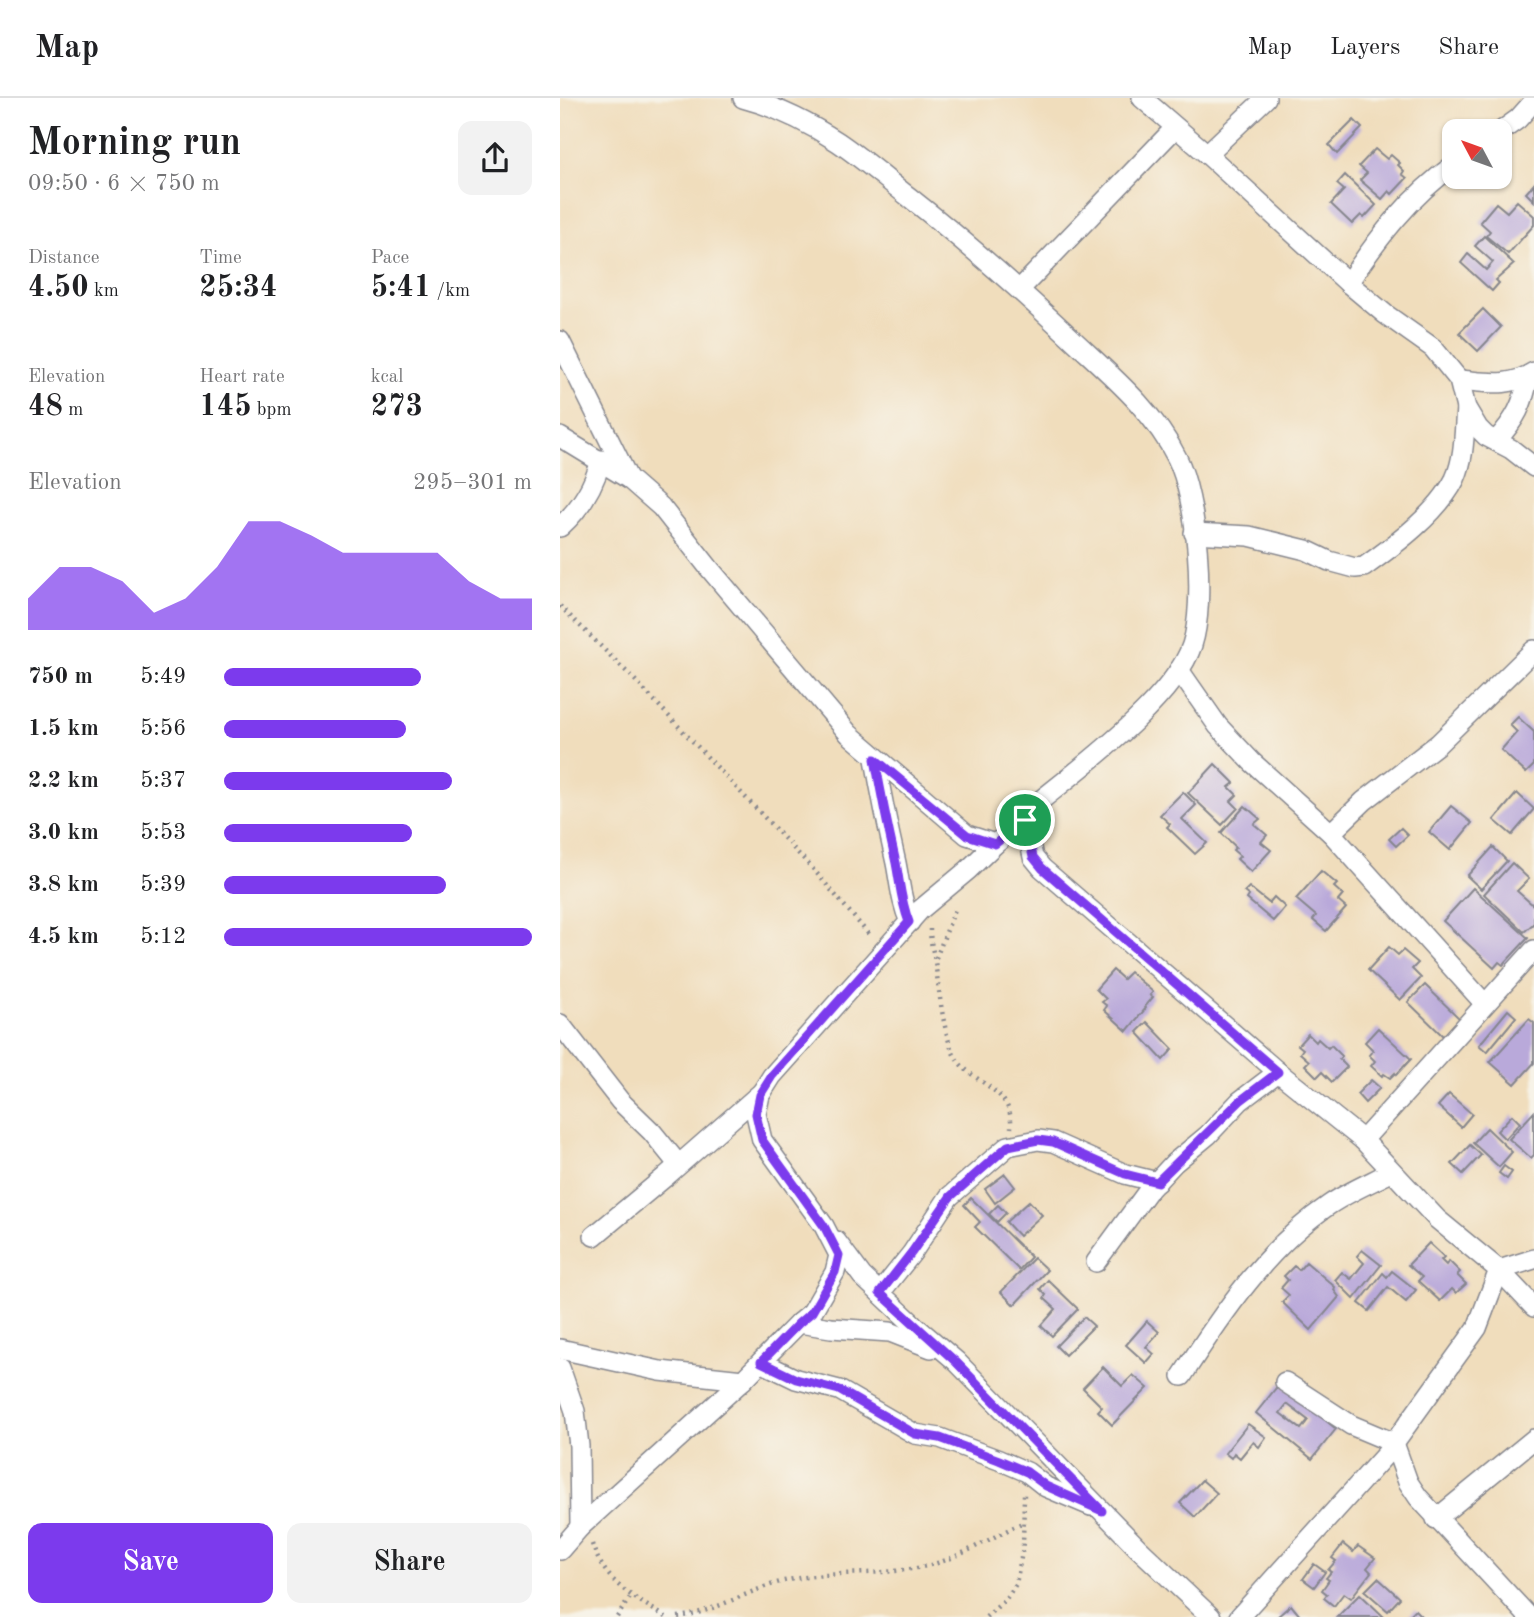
<!DOCTYPE html>
<meta charset="utf-8">
<style>
:root{--surface:#fff;--page:#f2f2f2;--text:#202124;--muted:#757577;--line:#e0e0e0;--accent:#7c3aed}
body{margin:0;font-family:"Old Standard TT",serif;background:var(--page);color:var(--text);height:100vh;display:flex;flex-direction:column;font-size:26px;white-space:nowrap}
*{box-sizing:border-box;margin:0}
p{font-size:23px;color:var(--muted)}
.icon{flex:none;width:38px;height:38px;fill:none;stroke:currentColor;stroke-width:2;stroke-linecap:round;stroke-linejoin:round}
.map{position:relative;flex:1;overflow:hidden}
.panel{display:flex;flex-direction:column;background:var(--surface);width:560px}
.panel>*{flex:none}
.needle{width:46px;rotate:311deg}
.fabs{position:absolute;left:882px;top:21px;display:grid;gap:14px}
.fabs a{display:grid;place-items:center;width:70px;height:70px;border-radius:14px;background:var(--surface);box-shadow:0 2px 5px #0004;font-size:35px}
.pin{position:absolute;display:grid;place-items:center;width:60px;height:60px;color:#fff;margin:-30px;border:4px solid #fff;border-radius:50%;box-shadow:0 2px 7px #0007}
.round{display:grid;place-items:center;flex:none;width:74px;height:74px;border-radius:14px;background:var(--page)}
.summary{display:flex;align-items:center;justify-content:space-between;height:119px;padding:0 28px}
h1{font-size:38px;font-weight:700;line-height:52px}
.figures{display:grid;grid-template-columns:repeat(3,1fr);gap:10px;height:119px;padding:7px 28px}
.figures div{display:grid;align-content:center}
.figures b{font-size:30px;font-weight:700}
.figures small{font-size:19px;font-weight:400}
.figures p{font-size:19px}
.chart{height:196px;padding:14px 28px}
.chart p{display:flex;justify-content:space-between}
.chart svg{width:100%;height:126px;margin-top:7px;fill:var(--accent);opacity:.7}
.action{display:flex;gap:14px;margin-top:auto;padding:14px 28px}
.action a{flex:1;height:80px;border-radius:14px;background:var(--accent);color:#fff;font-size:28px;font-weight:700;line-height:80px;text-align:center}
.action a+a{background:var(--page);color:var(--text)}
ul{padding:0 28px;list-style:none;font-size:23px}
li{display:grid;grid-template-columns:112px 84px 1fr;align-items:center;height:52px}
li i{height:18px;border-radius:9px;background:var(--accent)}
header{display:flex;align-items:center;gap:42px;box-sizing:border-box;height:98px;padding:0 35px;background:var(--surface);border-bottom:2px solid var(--line)}
header strong{font-size:33px}
nav{display:flex;gap:38px;margin-inline-start:auto;font-size:24px}
main{display:flex;flex:1;min-height:0}
.map>svg:first-child{display:block}
.building{fill:#b9a9da;fill-rule:evenodd}
.lines{fill:none;stroke-linecap:round;stroke-linejoin:round}
.street-casing{stroke:#86868d;stroke-width:22}
.path{stroke:#86868d;stroke-width:4.5;stroke-dasharray:2 5;stroke-linecap:butt}
.street{stroke:#fff;stroke-width:19}
.route-casing{stroke:#fff;stroke-width:14}
.route{stroke:#7c3aed;stroke-width:9}
</style>
<header>
<strong>Map</strong>
<nav><a>Map</a><a>Layers</a><a>Share</a></nav>
</header>
<main>
<section class="panel">
<div class="summary"><div><h1>Morning run</h1><p>09:50 · 6 × 750 m</p></div><a class="round"><svg class="icon" aria-label="share" viewBox="0 0 24 24"><path d="M12 15V3M7 8l5-5 5 5M5 13v7h14v-7"/></svg></a></div>
<div class="figures">
<div><p>Distance</p><b>4.50<small> km</small></b></div>
<div><p>Time</p><b>25:34</b></div>
<div><p>Pace</p><b>5:41<small> /km</small></b></div>
</div>
<div class="figures">
<div><p>Elevation</p><b>48<small> m</small></b></div>
<div><p>Heart rate</p><b>145<small> bpm</small></b></div>
<div><p>kcal</p><b>273</b></div>
</div>
<div class="chart"><p><span>Elevation</span>295–301 m</p>
<svg viewBox="0 0 160 44" preserveAspectRatio="none"><path d="M0 44V33L10 22L20 22L30 27L40 38L50 33L60 22L70 6L80 6L90 11L100 17L110 17L120 17L130 17L140 27L150 33L160 33V44z"/></svg>
</div>
<ul>
<li><b>750 m</b>5:49<i style="width:64%"></i></li>
<li><b>1.5 km</b>5:56<i style="width:59%"></i></li>
<li><b>2.2 km</b>5:37<i style="width:74%"></i></li>
<li><b>3.0 km</b>5:53<i style="width:61%"></i></li>
<li><b>3.8 km</b>5:39<i style="width:72%"></i></li>
<li><b>4.5 km</b>5:12<i style="width:100%"></i></li>
</ul>
<div class="action"><a>Save</a><a>Share</a></div>
</section>
<div class="map">
<svg width="974" height="1519" viewBox="0 0 974 1519">
<rect width="100%" height="100%" fill="#f7f3e8"/>
<filter id="ink" filterUnits="userSpaceOnUse"><feTurbulence type="fractalNoise" baseFrequency=".0143" numOctaves="2"/><feDisplacementMap in="SourceGraphic" scale="14" xChannelSelector="R" yChannelSelector="G"/><feConvolveMatrix kernelMatrix="1 2 1 2 8 2 1 2 1" color-interpolation-filters="sRGB"/></filter>
<filter id="wash" filterUnits="userSpaceOnUse"><feTurbulence type="fractalNoise" baseFrequency=".00686" numOctaves="4" result="noise"/><feDisplacementMap in="SourceGraphic" scale="28" xChannelSelector="R" yChannelSelector="G"/><feGaussianBlur stdDeviation="1.57" result="paint"/><feColorMatrix in="noise" values="0 0 0 0 0 0 0 0 0 0 0 0 0 0 0 0 0 1.4 0 .05"/><feComposite in="paint" operator="in"/></filter>
<g filter="url(#wash)">
<rect width="100%" height="100%" fill="#f0ddbc"/>
<g id="blocks">
<g class="building">
<path d="M794,22L802,30L777,56L769,47Z"/>
<path d="M815,51L827,61L831,57L840,65L838,67L844,73L842,76L847,80L832,96L829,93L822,101L800,82L807,75L799,68Z"/>
<path d="M785,77L816,107L804,120L801,117L792,126L771,106L784,92L777,86Z"/>
<path d="M974,86V103L966,95Z"/>
<path d="M957,103L974,118V127L948,156L926,138L930,133L920,124L936,105L947,114Z"/>
<path d="M924,138L954,166L936,182L939,185L932,193L901,165L908,156L926,172L933,164L915,148Z"/>
<path d="M923,211L941,229L918,253L899,235Z"/>
<path d="M958,619L974,634V667L966,675L941,652L957,634L950,627Z"/>
<path d="M655,666L674,685L669,689L677,697L671,703L678,710L662,727L628,695Z"/>
<path d="M623,694L636,707L622,721L647,745L635,756L607,729L610,726L600,717Z"/>
<path d="M957,695L974,711L952,737L934,722Z"/>
<path d="M685,708L700,721L694,726L707,737L701,744L711,752L691,774L677,761L680,758L673,752L676,749L661,735Z"/>
<path d="M891,708L912,725L890,752L869,734Z"/>
<path d="M841,730L848,737L836,748L829,741Z"/>
<path d="M933,749L947,763L921,791L907,778Z"/>
<path d="M952,765L969,781L957,793L974,808V825L964,834L924,796Z"/>
<path d="M761,773L777,786L774,789L783,797L778,803L786,810L766,833L753,822L756,818L736,801Z"/>
<path d="M689,789L709,805L714,799L725,809L713,823L687,801L689,798L684,794Z"/>
<path d="M913,790L968,840L943,867L939,864L934,870L883,823Z"/>
<path d="M829,849L838,857L843,852L858,865L852,871L861,880L840,902L808,872Z"/>
<path d="M553,872L563,881L570,874L593,894L590,897L593,899L585,909L586,910L567,933L544,912L547,908L542,904L546,901L536,891Z"/>
<path d="M865,887L900,921L884,939L848,904Z"/>
<path d="M948,912L956,919L927,954L919,947Z"/>
<path d="M969,921L974,925V965L955,986L930,964Z"/>
<path d="M587,924L613,951L603,962L577,934Z"/>
<path d="M818,930L851,961L836,977L835,975L830,980L824,976L822,978L811,968L815,963L809,957L813,952L805,944Z"/>
<path d="M748,936L756,944L758,941L768,950L771,947L782,958L779,961L787,969L772,984L762,974L757,979L745,967L749,963L740,955L743,951L738,947Z"/>
<path d="M811,982L820,990L805,1005L797,996Z"/>
<path d="M889,996L912,1016L901,1029L878,1008Z"/>
<path d="M974,1014V1057L971,1060L949,1041Z"/>
<path d="M952,1017L960,1025L945,1041L937,1033Z"/>
<path d="M927,1030L952,1054L939,1069L913,1045Z"/>
<path d="M910,1047L921,1057L903,1076L892,1066Z"/>
<path d="M944,1068L952,1074L947,1081L939,1075Z"/>
<path d="M445,1076L455,1089L435,1105L425,1091Z"/>
<path d="M411,1100L471,1159L459,1172L415,1129L420,1124L404,1107Z"/>
<path d="M469,1103L482,1117L459,1138L446,1124Z"/>
<path d="M438,1107L446,1115L437,1124L429,1116Z"/>
<path d="M869,1145L884,1159L881,1162L886,1167L889,1163L900,1174L897,1177L906,1186L896,1195L892,1191L880,1203L858,1183L862,1179L848,1167Z"/>
<path d="M802,1152L821,1167L794,1201L775,1182L782,1174L791,1181L804,1165L797,1158Z"/>
<path d="M474,1160L487,1172L454,1207L441,1194Z"/>
<path d="M746,1164L775,1189L774,1192L779,1199L751,1232L722,1204L729,1197L721,1190L728,1182L724,1178L734,1168L739,1172Z"/>
<path d="M832,1173L856,1192L846,1204L828,1189L809,1213L799,1205L823,1175L827,1179Z"/>
<path d="M488,1182L518,1211L492,1238L481,1228L496,1211L484,1200L486,1197L480,1191Z"/>
<path d="M524,1219L534,1228L505,1257L496,1248Z"/>
<path d="M587,1223L599,1234L586,1249L594,1256L586,1265L566,1247Z"/>
<path d="M543,1269L562,1288L573,1277L588,1290L552,1327L538,1313L542,1309L523,1290Z"/>
<path d="M720,1285L776,1331L752,1361L696,1315ZM727,1306L748,1322L741,1331L720,1315Z"/>
<path d="M688,1326L706,1339L699,1349L693,1344L680,1360L674,1355L671,1360L665,1355Z"/>
<path d="M642,1382L657,1395L635,1419L620,1405Z"/>
<path d="M783,1446L793,1454L798,1448L815,1460L807,1470L811,1474L791,1500L784,1495L774,1508L764,1500L767,1496L762,1492L769,1482L766,1480L771,1474L768,1472L776,1463L772,1460Z"/>
<path d="M754,1466L765,1474L754,1489L743,1481Z"/>
<path d="M818,1480L840,1500L828,1513L805,1493Z"/>
<path d="M800,1496L824,1519H777Z"/>
<path d="M731,1507L741,1519H717Z"/>
<path d="M855,1512L862,1519H848Z"/>
</g>
</g>
</g>
<g filter="url(#ink)">
<use href="#blocks" fill-opacity="0" stroke="#86868d" stroke-width="2"/>
<g class="lines">
<g class="street-casing">
<g id="street">
<path d="M183,0C217,9 249,25 278,44C303,61 326,81 349,99C405,143 457,189 509,238C548,275 593,311 617,360C637,400 646,505 632,547C614,602 515,674 470,711L465,722L473,759L482,770L718,974L803,1042L877,1121L939,1172L974,1209"/>
<path d="M582,0L647,56L788,185L825,216L873,250L899,282L906,310L918,330L926,338L951,351L974,369"/>
<path d="M940,34L958,21L974,3"/>
<path d="M647,56L706,0"/>
<path d="M788,185C818,140 850,98 894,67"/>
<path d="M460,191L615,30"/>
<path d="M0,243L68,380"/>
<path d="M899,282C926,284 950,290 974,274"/>
<path d="M0,339L69,381L101,409L149,470L289,636L407,737L435,746"/>
<path d="M936,343C956,321 963,307 969,277"/>
<path d="M0,429C20,411 34,388 41,362"/>
<path d="M634,435L689,438L746,452L769,463L795,470L804,469C835,447 878,415 895,381C905,359 904,333 906,310"/>
<path d="M619,572L658,628L692,664L771,735L924,905"/>
<path d="M315,661C321,696 328,730 336,765C340,785 341,804 350,824"/>
<path d="M771,735L804,703L878,646L974,552"/>
<path d="M0,926L60,1003L92,1034L118,1066"/>
<path d="M803,1042L974,852"/>
<path d="M34,1138L105,1079L202,994"/>
<path d="M276,1143L302,1178L356,1229L396,1263L578,1450L651,1519"/>
<path d="M536,1164L588,1093L614,1065L648,1037L680,1003L718,974"/>
<path d="M939,1172L974,1161"/>
<path d="M320,1195L352,1155L389,1099L448,1048L478,1042L493,1044L565,1076L597,1084"/>
<path d="M239,1225L271,1230L330,1234L371,1250"/>
<path d="M0,1251L100,1273L183,1282"/>
<path d="M201,1264L236,1281L279,1292L355,1336L380,1340L439,1362L467,1374L486,1389L531,1408"/>
<path d="M0,1270L15,1313L19,1348L20,1429"/>
<path d="M622,1278C662,1216 707,1149 769,1107C788,1094 810,1085 831,1074"/>
<path d="M725,1284L791,1327L834,1345L848,1384L858,1399L969,1519"/>
<path d="M876,1421L974,1341"/>
<path d="M0,1452L20,1429L183,1282L239,1225L252,1214L275,1174L279,1157L264,1128L202,1042L196,1016L200,997L212,978L360,812L408,772L435,746L465,722"/>
<path d="M679,1519L826,1356L917,1230L939,1172"/>
</g>
</g>
<g class="path">
<path d="M0,508L72,579L254,772L311,839"/>
<path d="M370,831C370,843 373,853 375,864C379,889 383,939 396,960C412,986 454,990 451,1030"/>
<path d="M376,860L396,809"/>
<path d="M32,1446C45,1485 73,1499 106,1519"/>
<path d="M57,1519L71,1498"/>
<path d="M118,1519C154,1514 185,1494 220,1484C269,1471 325,1480 374,1466C405,1457 434,1438 462,1425"/>
<path d="M426,1519L446,1501L456,1486L463,1449L464,1396"/>
</g>
<use href="#street" class="street"/>
</g>
</g>
<g class="lines" filter="url(#ink)">
<g class="route-casing">
<path id="route" d="M315,661L407,737L435,746L465,722L473,759L482,770L718,974L680,1003L597,1084L565,1076L493,1044L478,1042L448,1048L390,1099L352,1154L320,1195L396,1264L542,1413L486,1388L467,1374L439,1362L380,1340L355,1336L279,1292L236,1281L201,1264L239,1225L252,1214L275,1174L279,1157L264,1128L202,1042L196,1016L200,997L212,978L349,824C341,804 340,785 336,765C328,730 321,696 315,661Z"/>
</g>
<use href="#route" class="route"/>
</g>
</svg>
<div class="fabs">
<a><svg class="needle" viewBox="-14 -14 28 28"><path d="M0-13l5 13h-10z" fill="#e53935"/><path d="M0 13l5-13h-10z" fill="#757577"/></svg></a>
</div>
<div class="pin" style="left:465px;top:722px;background:#1e9e55"><svg class="icon" aria-label="arrive" viewBox="0 0 24 24"><path d="M6 21V4h12l-3 4 3 4H6"/></svg></div>
</div>
</main>
